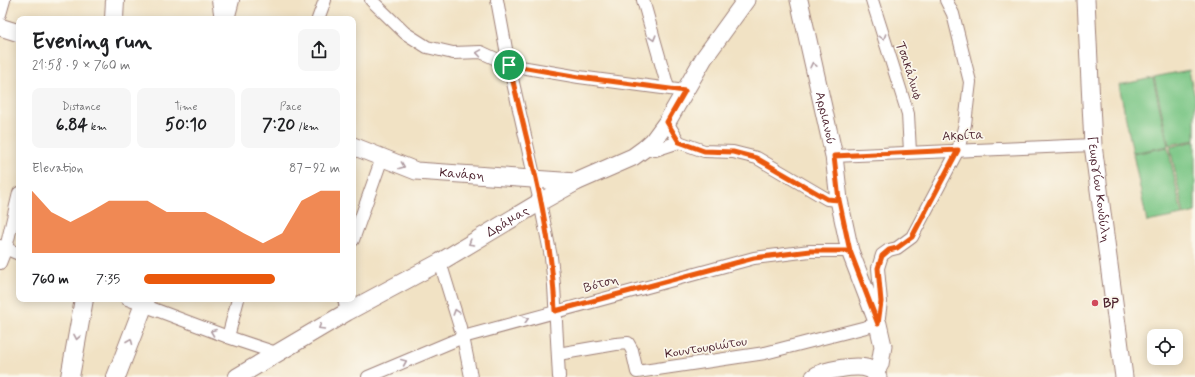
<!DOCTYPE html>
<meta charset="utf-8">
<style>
:root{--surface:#fff;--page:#f6f6f6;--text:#202124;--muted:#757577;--accent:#ea580c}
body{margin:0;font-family:Mynerve,sans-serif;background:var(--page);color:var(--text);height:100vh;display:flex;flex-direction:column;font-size:15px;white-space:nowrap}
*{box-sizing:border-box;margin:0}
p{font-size:13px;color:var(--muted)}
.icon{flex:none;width:22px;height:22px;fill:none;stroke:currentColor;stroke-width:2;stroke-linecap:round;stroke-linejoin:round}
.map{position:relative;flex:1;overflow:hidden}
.side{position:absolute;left:16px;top:16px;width:340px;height:286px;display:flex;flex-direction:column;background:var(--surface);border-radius:8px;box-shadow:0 2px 10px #0003}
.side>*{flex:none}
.fabs{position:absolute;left:1147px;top:329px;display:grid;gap:8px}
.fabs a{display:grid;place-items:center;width:36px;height:36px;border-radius:8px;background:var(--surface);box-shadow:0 2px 10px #0003;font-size:20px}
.pin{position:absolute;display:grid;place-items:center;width:34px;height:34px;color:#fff;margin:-17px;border:2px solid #fff;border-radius:50%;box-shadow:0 1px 4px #0007}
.round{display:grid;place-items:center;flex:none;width:42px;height:42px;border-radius:8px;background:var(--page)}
.summary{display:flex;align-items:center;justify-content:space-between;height:68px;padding:0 16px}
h1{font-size:22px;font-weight:800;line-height:30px}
.metrics{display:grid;grid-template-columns:repeat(3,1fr);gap:6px;height:68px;padding:4px 16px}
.metrics div{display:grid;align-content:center;border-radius:8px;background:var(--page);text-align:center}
.metrics b{font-size:17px;font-weight:800}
.metrics small{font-size:11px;font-weight:400}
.metrics p{font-size:11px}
.chart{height:112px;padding:8px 16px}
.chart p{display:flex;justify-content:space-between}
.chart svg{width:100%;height:72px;margin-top:4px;fill:var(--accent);opacity:.7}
ul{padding:0 16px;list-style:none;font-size:13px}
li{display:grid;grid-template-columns:64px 48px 1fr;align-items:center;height:30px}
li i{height:10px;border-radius:5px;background:var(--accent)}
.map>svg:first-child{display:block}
.green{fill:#7ac685;stroke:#627258}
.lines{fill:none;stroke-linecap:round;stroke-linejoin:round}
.street-casing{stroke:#9e8078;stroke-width:14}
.secondary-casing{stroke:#9e8078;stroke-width:19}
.primary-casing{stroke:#9e8078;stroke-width:20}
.street{stroke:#fff;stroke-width:12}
.secondary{stroke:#fff;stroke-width:17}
.primary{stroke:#fff;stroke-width:18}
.oneway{stroke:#ae9aa0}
.route-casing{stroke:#fff;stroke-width:8}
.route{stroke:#ea580c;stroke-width:5}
.poi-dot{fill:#d1495b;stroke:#fbf7ec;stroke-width:1.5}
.labels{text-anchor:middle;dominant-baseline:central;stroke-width:3.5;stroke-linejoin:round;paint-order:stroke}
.street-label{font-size:13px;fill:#4a1f2b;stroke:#fbf7ec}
.poi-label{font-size:13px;font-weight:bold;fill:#4a1f2b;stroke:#fbf7ec;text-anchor:start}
</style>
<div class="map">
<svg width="1195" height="377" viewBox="0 0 1195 377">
<rect width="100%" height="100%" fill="#fbf7ec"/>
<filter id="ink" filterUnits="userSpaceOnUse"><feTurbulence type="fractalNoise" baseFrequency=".025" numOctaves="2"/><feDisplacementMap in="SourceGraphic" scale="8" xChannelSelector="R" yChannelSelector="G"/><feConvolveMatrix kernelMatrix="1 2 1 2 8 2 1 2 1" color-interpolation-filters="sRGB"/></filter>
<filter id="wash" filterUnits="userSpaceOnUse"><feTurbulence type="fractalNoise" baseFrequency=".012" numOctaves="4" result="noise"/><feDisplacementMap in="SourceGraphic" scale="16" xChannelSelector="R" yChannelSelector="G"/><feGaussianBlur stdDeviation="0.9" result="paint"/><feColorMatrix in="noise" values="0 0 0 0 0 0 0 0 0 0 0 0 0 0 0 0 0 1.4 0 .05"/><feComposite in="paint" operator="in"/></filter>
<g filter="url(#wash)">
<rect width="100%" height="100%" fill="#f1e2c4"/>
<g class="green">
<path d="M1189,70L1195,98V140L1169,145L1154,77Z"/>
<path d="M1153,78L1168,146L1133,153L1119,85Z"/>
<path d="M1195,141V212L1184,215L1170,147Z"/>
<path d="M1168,147L1182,215L1147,222L1133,154Z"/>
</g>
</g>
<g filter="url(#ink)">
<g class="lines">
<g class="street-casing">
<g id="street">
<path d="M218,0L221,19"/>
<path d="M371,0L405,33L427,47L453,53L481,52L509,65L579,77L685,91"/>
<path d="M497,0L509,65L540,202L551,257L554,285L559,377"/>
<path d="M643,0L668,88"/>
<path d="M872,0L908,114L910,152"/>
<path d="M0,14L4,0"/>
<path d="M318,19L325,0"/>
<path d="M667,122L679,142L704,151L733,152L757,158L827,199L839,200"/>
<path d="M644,149L655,150L679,142"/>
<path d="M834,156L1093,145"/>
<path d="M353,240L382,158"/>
<path d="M0,246L19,254"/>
<path d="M440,262L463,337L471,377"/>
<path d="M0,263L6,248L19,193"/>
<path d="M127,299L228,337L276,353"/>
<path d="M344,299L347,312"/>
<path d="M228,337L238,299"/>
<path d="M558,354L616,344L628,343L632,350L637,372L765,353L878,324L881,302L878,268L882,255L889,250L897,248L912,237L958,150L965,124L970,82L953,14L946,0"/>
<path d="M368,377L463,337L754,258L810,251H850"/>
</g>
</g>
<g class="secondary-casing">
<g id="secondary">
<path id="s1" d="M799,0L834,156L839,200L850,251L878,324L883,346L880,364L875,373"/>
<path id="s2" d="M1086,0L1093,145L1124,377"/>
<path d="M0,27L19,33"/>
<path id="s3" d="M353,146L416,171L576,182"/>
<path id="s4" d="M237,377L347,312L440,262L540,202L576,182L633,157L644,149L653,141L667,122L704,58L746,0"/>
<path d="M814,377C823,370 858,364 869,369C872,370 875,374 878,377"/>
</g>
</g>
<g class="primary-casing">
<g id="primary">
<path d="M114,19L115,0"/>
<path d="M225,19L230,0"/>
<path d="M70,377L84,299"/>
<path d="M116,377L146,299"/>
</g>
</g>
<use href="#street" class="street"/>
<use href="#secondary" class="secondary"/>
<use href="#primary" class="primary"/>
</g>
<defs><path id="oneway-chevron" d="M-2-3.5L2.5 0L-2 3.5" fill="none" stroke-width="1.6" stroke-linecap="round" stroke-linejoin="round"/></defs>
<g class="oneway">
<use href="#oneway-chevron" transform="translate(883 37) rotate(72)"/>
<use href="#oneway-chevron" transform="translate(653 38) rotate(74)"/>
<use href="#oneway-chevron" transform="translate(479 53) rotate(-171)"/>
<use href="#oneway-chevron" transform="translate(813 65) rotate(-103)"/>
<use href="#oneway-chevron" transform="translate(402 166) rotate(21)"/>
<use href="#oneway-chevron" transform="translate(471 243) rotate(149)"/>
<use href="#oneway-chevron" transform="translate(456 312) rotate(-107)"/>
<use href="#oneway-chevron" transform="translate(526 319) rotate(-16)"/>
<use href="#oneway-chevron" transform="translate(321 327) rotate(150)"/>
<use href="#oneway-chevron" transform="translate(213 332) rotate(-159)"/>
<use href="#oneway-chevron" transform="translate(77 337) rotate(100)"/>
<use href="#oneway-chevron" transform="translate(130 341) rotate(-68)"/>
<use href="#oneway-chevron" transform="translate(404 362) rotate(-23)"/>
</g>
</g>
<g class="lines" filter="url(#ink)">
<g class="route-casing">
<path id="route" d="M509,65C528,146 552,228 555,311L754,258L810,251H850L839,200L834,156L958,150L912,237L897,248L889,250L882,256L878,268L881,302L878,324L850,251L839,200L827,199L756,158L733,152L704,151L679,142L667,122L685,91L579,77L509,65"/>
</g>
<use href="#route" class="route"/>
</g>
<circle class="poi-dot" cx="1095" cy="303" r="4"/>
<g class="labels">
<g class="street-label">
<text transform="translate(909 71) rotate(72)">Τσακάλωφ</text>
<text stroke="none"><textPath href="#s1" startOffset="121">Αρριανού</textPath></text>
<text transform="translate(963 136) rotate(-2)">Ακρίτα</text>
<text stroke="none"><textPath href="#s3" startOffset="114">Κανάρη</textPath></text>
<text stroke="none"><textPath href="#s2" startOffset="190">Γεωργίου Κονδύλη</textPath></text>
<text stroke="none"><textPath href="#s4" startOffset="312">Δράμας</textPath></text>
<text transform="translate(601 284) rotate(-15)">Βότση</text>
<text transform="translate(706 348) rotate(-9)">Κουντουριώτου</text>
</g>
<g class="poi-label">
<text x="1103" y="303">BP</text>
</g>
</g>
</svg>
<div class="fabs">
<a><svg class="icon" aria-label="locate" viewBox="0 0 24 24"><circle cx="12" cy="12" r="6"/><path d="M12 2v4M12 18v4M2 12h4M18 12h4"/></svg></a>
</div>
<div class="pin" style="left:509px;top:65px;background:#1e9e55"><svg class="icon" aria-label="arrive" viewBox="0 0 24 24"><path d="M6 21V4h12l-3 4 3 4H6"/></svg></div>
<section class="side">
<div class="summary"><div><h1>Evening run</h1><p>21:58 · 9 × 760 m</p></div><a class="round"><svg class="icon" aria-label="share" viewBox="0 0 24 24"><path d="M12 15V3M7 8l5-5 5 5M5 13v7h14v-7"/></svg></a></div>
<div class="metrics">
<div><p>Distance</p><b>6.84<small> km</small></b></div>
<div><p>Time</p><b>50:10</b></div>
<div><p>Pace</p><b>7:20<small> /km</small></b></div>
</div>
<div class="chart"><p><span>Elevation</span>87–92 m</p>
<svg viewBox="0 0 160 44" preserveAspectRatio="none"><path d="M0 44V6L10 19L20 25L30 19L40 12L50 12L60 12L70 19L80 19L90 19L100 25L110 32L120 38L130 32L140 12L150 6L160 6V44z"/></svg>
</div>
<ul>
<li><b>760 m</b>7:35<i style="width:67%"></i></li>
</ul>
</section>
</div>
